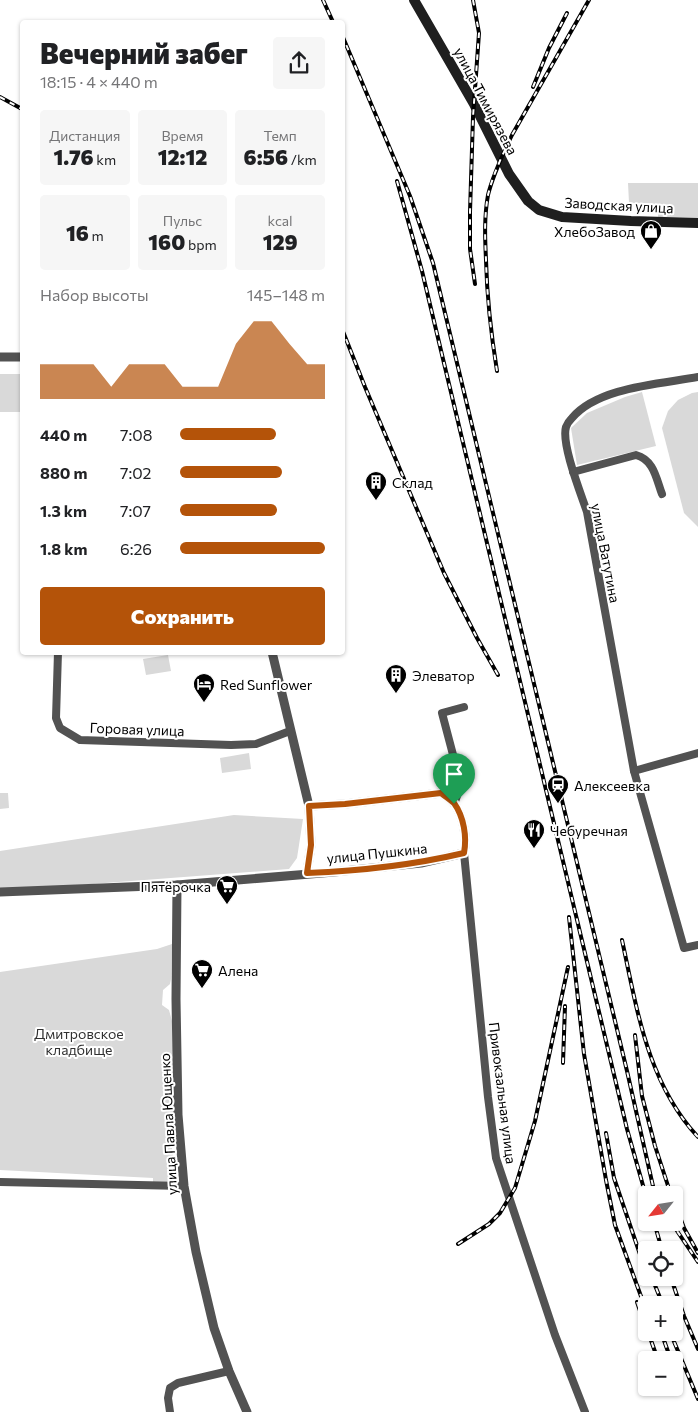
<!DOCTYPE html>
<html lang="ru">
<meta charset="utf-8">
<style>
:root{--surface:#fff;--page:#f6f6f6;--text:#202124;--muted:#757577;--accent:#b45309}
body{margin:0;font-family:Commissioner,sans-serif;background:var(--page);color:var(--text);height:100vh;display:flex;flex-direction:column;font-size:19px;white-space:nowrap}
*{box-sizing:border-box;margin:0}
p{font-size:16px;color:var(--muted)}
.icon{flex:none;width:28px;height:28px;fill:none;stroke:currentColor;stroke-width:2;stroke-linecap:round;stroke-linejoin:round}
.map{position:relative;flex:1;overflow:hidden}
.side{position:absolute;left:20px;top:20px;width:325px;height:635px;display:flex;flex-direction:column;background:var(--surface);border-radius:5px;box-shadow:0 1px 4px #0004}
.side>*{flex:none}
.needle{width:32px;rotate:240deg}
.buttons{position:absolute;left:638px;top:1186px;display:grid;gap:10px}
.buttons a{display:grid;place-items:center;width:45px;height:45px;border-radius:5px;background:var(--surface);box-shadow:0 1px 4px #0004;font-size:25px}
.pin{position:absolute;display:grid;place-items:center;width:42px;height:42px;color:#fff;margin:-51px -21px;border-radius:50% 50% 50% 0;rotate:-45deg;box-shadow:0 0 5px #0007}
.pin .icon{rotate:45deg}
.round{display:grid;place-items:center;flex:none;width:52px;height:52px;border-radius:5px;background:var(--page)}
.headline{display:flex;align-items:center;justify-content:space-between;height:85px;padding:0 20px}
h1{font-size:28px;font-weight:800;line-height:38px}
.metrics{display:grid;grid-template-columns:repeat(3,1fr);gap:8px;height:85px;padding:5px 20px}
.metrics div{display:grid;align-content:center;border-radius:5px;background:var(--page);text-align:center}
.metrics b{font-size:21px;font-weight:800}
.metrics small{font-size:14px;font-weight:400}
.metrics p{font-size:14px}
.chart{height:140px;padding:10px 20px}
.chart p{display:flex;justify-content:space-between}
.chart svg{width:100%;height:90px;margin-top:5px;fill:var(--accent);opacity:.7}
.primary-button{display:flex;gap:10px;margin-top:auto;padding:10px 20px}
.primary-button a{flex:1;height:58px;border-radius:5px;background:var(--accent);color:#fff;font-size:20px;font-weight:800;line-height:58px;text-align:center}
ul{padding:0 20px;list-style:none;font-size:16px}
li{display:grid;grid-template-columns:80px 60px 1fr;align-items:center;height:38px}
li i{height:12px;border-radius:6px;background:var(--accent)}
.map>svg:first-child{display:block}
.green{fill:#d9d9d9}
.lines{fill:none;stroke-linecap:round;stroke-linejoin:round}
.minor{stroke:#525252;stroke-width:8}
.tertiary{stroke:#525252;stroke-width:9}
.secondary{stroke:#1f1f1f;stroke-width:10}
.rail-casing{stroke:#000;stroke-width:4}
.rail{stroke:#fff;stroke-width:2;stroke-dasharray:5.5;stroke-linecap:butt}
.route-casing{stroke:#fff;stroke-width:10}
.route{stroke:#b45309;stroke-width:6}
.labels{text-anchor:middle;dominant-baseline:central;stroke-width:4;stroke-linejoin:round;paint-order:stroke}
.street-label{font-size:14px;fill:#000;stroke:#fff}
.poi-label{font-size:14px;fill:#000;stroke:#fff;text-anchor:start}
.park-label{font-size:14px;fill:#303030;stroke:#fff}
</style>
<div class="map">
<svg width="698" height="1412" viewBox="0 0 698 1412">
<rect width="100%" height="100%" fill="#fff"/>
<g class="green">
<path d="M628,183H698V218L658,217V204L629,203Z"/>
<rect x="0" y="374" width="22" height="38"/>
<path d="M642,392L656,446L577,465L571,428L587,413L625,397Z"/>
<path d="M698,392V527L684,513L662,428L668,411L678,400L692,393Z"/>
<path d="M168,655L171,671L146,675L143,659Z"/>
<path d="M249,753L251,769L222,773L220,758Z"/>
<path d="M0,793H8L9,808L0,809Z"/>
<path d="M234,815L303,819L297,858L289,869L0,891V851Z"/>
<path d="M172,944L171,979L170,984L163,990L162,1005L169,1010L172,1021L174,1130L171,1143L177,1176C173,1185 161,1183 153,1183V1178L0,1170V972L157,949Z"/>
</g>
<g class="lines">
<g class="minor">
<path d="M698,377C660,384 598,387 572,418C570,420 567,424 566,427C561,444 581,494 587,512L634,771L684,948L698,945"/>
<path d="M573,472L636,455C654,460 656,478 662,494"/>
<path d="M58,652L56,718L60,728L80,740L231,745L256,744L290,731"/>
<path d="M634,771L698,753"/>
<path d="M454,804L461,785L442,713L464,707"/>
<path d="M464,853L488,1097L496,1158L555,1335L585,1412"/>
<path d="M0,1182L184,1186"/>
<path d="M170,1412L168,1398L170,1388L178,1383L229,1371"/>
</g>
<g class="tertiary">
<path d="M0,357H22"/>
<path d="M272,652L309,806L311,845L307,873"/>
<path d="M177,885L176,999L178,1115L184,1186L196,1252L214,1328L229,1371L247,1412"/>
<path d="M0,892L177,885L334,872L421,863L464,853C467,837 464,817 454,803C450,799 445,796 441,793L345,804L309,806"/>
</g>
<path class="secondary" d="M414,0L474,104L509,174L528,201L539,210L562,217L631,221L698,223"/>
<g class="rail-casing">
<g id="rail">
<path d="M323,0L333,22"/>
<path d="M473,0L479,33L473,117L470,212V249L475,284"/>
<path d="M342,35L410,196L433,263L627,1071L655,1195"/>
<path d="M533,87L549,48L567,13"/>
<path d="M0,97L22,109"/>
<path d="M397,181L422,271L627,1129L646,1196"/>
<path d="M342,329L365,387L444,573L477,638L498,675"/>
<path d="M497,371C491,334 487,298 486,260C485,239 484,217 488,195C493,174 503,154 512,135L589,0"/>
<path d="M569,917L584,1054L606,1180L615,1225L646,1310"/>
<path d="M622,940C637,1009 647,1082 698,1137"/>
<path d="M635,1035L642,1096L655,1146L671,1195"/>
<path d="M563,1063L565,1006"/>
<path d="M606,1133L614,1178L646,1272"/>
<path d="M674,1201L684,1228L698,1253"/>
<path d="M654,1222L662,1250"/>
<path d="M671,1222L698,1262"/>
<path d="M458,1244L489,1224L500,1213L515,1188L535,1121L568,967"/>
<path d="M652,1278L663,1305"/>
<path d="M671,1278L684,1316L698,1349"/>
<path d="M637,1302L646,1328"/>
<path d="M648,1332L658,1360"/>
<path d="M661,1332L671,1360"/>
<path d="M670,1332L698,1399"/>
<path d="M674,1368L677,1375"/>
</g>
</g>
<use href="#rail" class="rail"/>
</g>
<g class="lines">
<g class="route-casing">
<path id="route" d="M441,793C445,796 450,800 454,803C464,817 467,837 464,853C413,865 360,871 307,873L311,845L309,806L345,804Z"/>
</g>
<use href="#route" class="route"/>
</g>
<defs>
<g id="shop-pin" transform="scale(1.125)"><path d="M0 17L-7.5 6A9.5 9.5 0 1 1 7.5 6Z" fill="#000" stroke="#fff"/><path d="M-5-2.5h2.3a2.7 3.5 0 0 1 5.4 0H5L5.5 6h-11ZM-1.5-2.5h3a1.5 2.3 0 0 0-3 0Z" fill="#fff"/></g>
<g id="building-pin" transform="scale(1.125)"><path d="M0 17L-7.5 6A9.5 9.5 0 1 1 7.5 6Z" fill="#000" stroke="#fff"/><path d="M-4-6H4V6H1V3H-1V6H-4ZM-2.5-4.3h1.7v1.8h-1.7ZM.8-4.3h1.7v1.8H.8ZM-2.5-1h1.7V.8h-1.7ZM.8-1h1.7V.8H.8Z" fill="#fff"/></g>
<g id="hotel-pin" transform="scale(1.125)"><path d="M0 17L-7.5 6A9.5 9.5 0 1 1 7.5 6Z" fill="#000" stroke="#fff"/><path d="M-6-4.5h1.5V1H6V5H4.5V3h-9V5H-6ZM-4 0a1.8 1.8 0 1 1 3.6 0ZM.5 0V-2.5h3Q6-2.5 6 0Z" fill="#fff"/></g>
<g id="station-pin" transform="scale(1.125)"><path d="M0 17L-7.5 6A9.5 9.5 0 1 1 7.5 6Z" fill="#000" stroke="#fff"/><path d="M-3-6H3Q5-6 5-4V2Q5 4 3 4L4.5 6H3L1.5 4h-3L-3 6H-4.5L-3 4Q-5 4-5 2V-4Q-5-6-3-6ZM-3.5-4v3h7v-3ZM-3.5 1v1.5H-2V1ZM2 1v1.5H3.5V1Z" fill="#fff"/></g>
<g id="restaurant-pin" transform="scale(1.125)"><path d="M0 17L-7.5 6A9.5 9.5 0 1 1 7.5 6Z" fill="#000" stroke="#fff"/><path d="M-5-6h1v4h1v-4h1v4h1v-4h1v5L-1.5 .5V6h-2V.5L-5-1ZM5-6V6H3V1.5H1.5Q1.5-4 5-6Z" fill="#fff"/></g>
<g id="supermarket-pin" transform="scale(1.125)"><path d="M0 17L-7.5 6A9.5 9.5 0 1 1 7.5 6Z" fill="#000" stroke="#fff"/><path d="M-6-5.5h2.5l.6 2H6L4.5 2H-2.5L-4.4-4H-6ZM-1.5 3.2a1.3 1.3 0 1 0 .1 0ZM3 3.2a1.3 1.3 0 1 0 .1 0Z" fill="#fff"/></g>
</defs>
<g fill-rule="evenodd">
<use href="#shop-pin" x="651" y="231"/>
<use href="#building-pin" x="376" y="482"/>
<use href="#building-pin" x="396" y="675"/>
<use href="#hotel-pin" x="204" y="684"/>
<use href="#station-pin" x="558" y="785"/>
<use href="#restaurant-pin" x="534" y="830"/>
<use href="#supermarket-pin" x="227" y="886"/>
<use href="#supermarket-pin" x="202" y="970"/>
</g>
<g class="labels">
<g class="street-label">
<text transform="translate(486 101) rotate(62)">улица Тимирязева</text>
<text transform="translate(619 205) rotate(3)">Заводская улица</text>
<text transform="translate(606 553) rotate(79)">улица Ватутина</text>
<text transform="translate(137 729) rotate(2)">Горовая улица</text>
<text transform="translate(377 853) rotate(-6)">улица Пушкина</text>
<text transform="translate(503 1093) rotate(83)">Привокзальная улица</text>
<text transform="translate(168 1124) rotate(-93)">улица Павла Ющенко</text>
</g>
<g class="poi-label">
<text x="635" y="231" text-anchor="end">ХлебоЗавод</text>
<text x="392" y="482">Склад</text>
<text x="412" y="675">Элеватор</text>
<text x="220" y="684">Red Sunflower</text>
<text x="574" y="785">Алексеевка</text>
<text x="550" y="830">Чебуречная</text>
<text x="211" y="886" text-anchor="end">Пятёрочка</text>
<text x="218" y="970">Алена</text>
</g>
<g class="park-label">
<text x="79" y="1033">Дмитровское<tspan x="79" dy="16">кладбище</tspan></text>
</g>
</g>
</svg>
<div class="buttons">
<a><svg class="needle" viewBox="-14 -14 28 28"><path d="M0-13l5 13h-10z" fill="#e53935"/><path d="M0 13l5-13h-10z" fill="#757577"/></svg></a>
<a><svg class="icon" aria-label="locate" viewBox="0 0 24 24"><circle cx="12" cy="12" r="6"/><path d="M12 2v4M12 18v4M2 12h4M18 12h4"/></svg></a>
<a>+</a>
<a>−</a>
</div>
<div class="pin" style="left:454px;top:804px;background:#1e9e55"><svg class="icon" aria-label="arrive" viewBox="0 0 24 24"><path d="M6 21V4h12l-3 4 3 4H6"/></svg></div>
<section class="side">
<div class="headline"><div><h1>Вечерний забег</h1><p>18:15 · 4 × 440 m</p></div><a class="round"><svg class="icon" aria-label="share" viewBox="0 0 24 24"><path d="M12 15V3M7 8l5-5 5 5M5 13v7h14v-7"/></svg></a></div>
<div class="metrics">
<div><p>Дистанция</p><b>1.76<small> km</small></b></div>
<div><p>Время</p><b>12:12</b></div>
<div><p>Темп</p><b>6:56<small> /km</small></b></div>
</div>
<div class="metrics">
<div><b>16<small> m</small></b></div>
<div><p>Пульс</p><b>160<small> bpm</small></b></div>
<div><p>kcal</p><b>129</b></div>
</div>
<div class="chart"><p><span>Набор высоты</span>145–148 m</p>
<svg viewBox="0 0 160 44" preserveAspectRatio="none"><path d="M0 44V27L10 27L20 27L30 27L40 38L50 27L60 27L70 27L80 38L90 38L100 38L110 17L120 6L130 6L140 17L150 27L160 27V44z"/></svg>
</div>
<ul>
<li><b>440 m</b>7:08<i style="width:66%"></i></li>
<li><b>880 m</b>7:02<i style="width:70%"></i></li>
<li><b>1.3 km</b>7:07<i style="width:67%"></i></li>
<li><b>1.8 km</b>6:26<i style="width:100%"></i></li>
</ul>
<div class="primary-button"><a>Сохранить</a></div>
</section>
</div>
